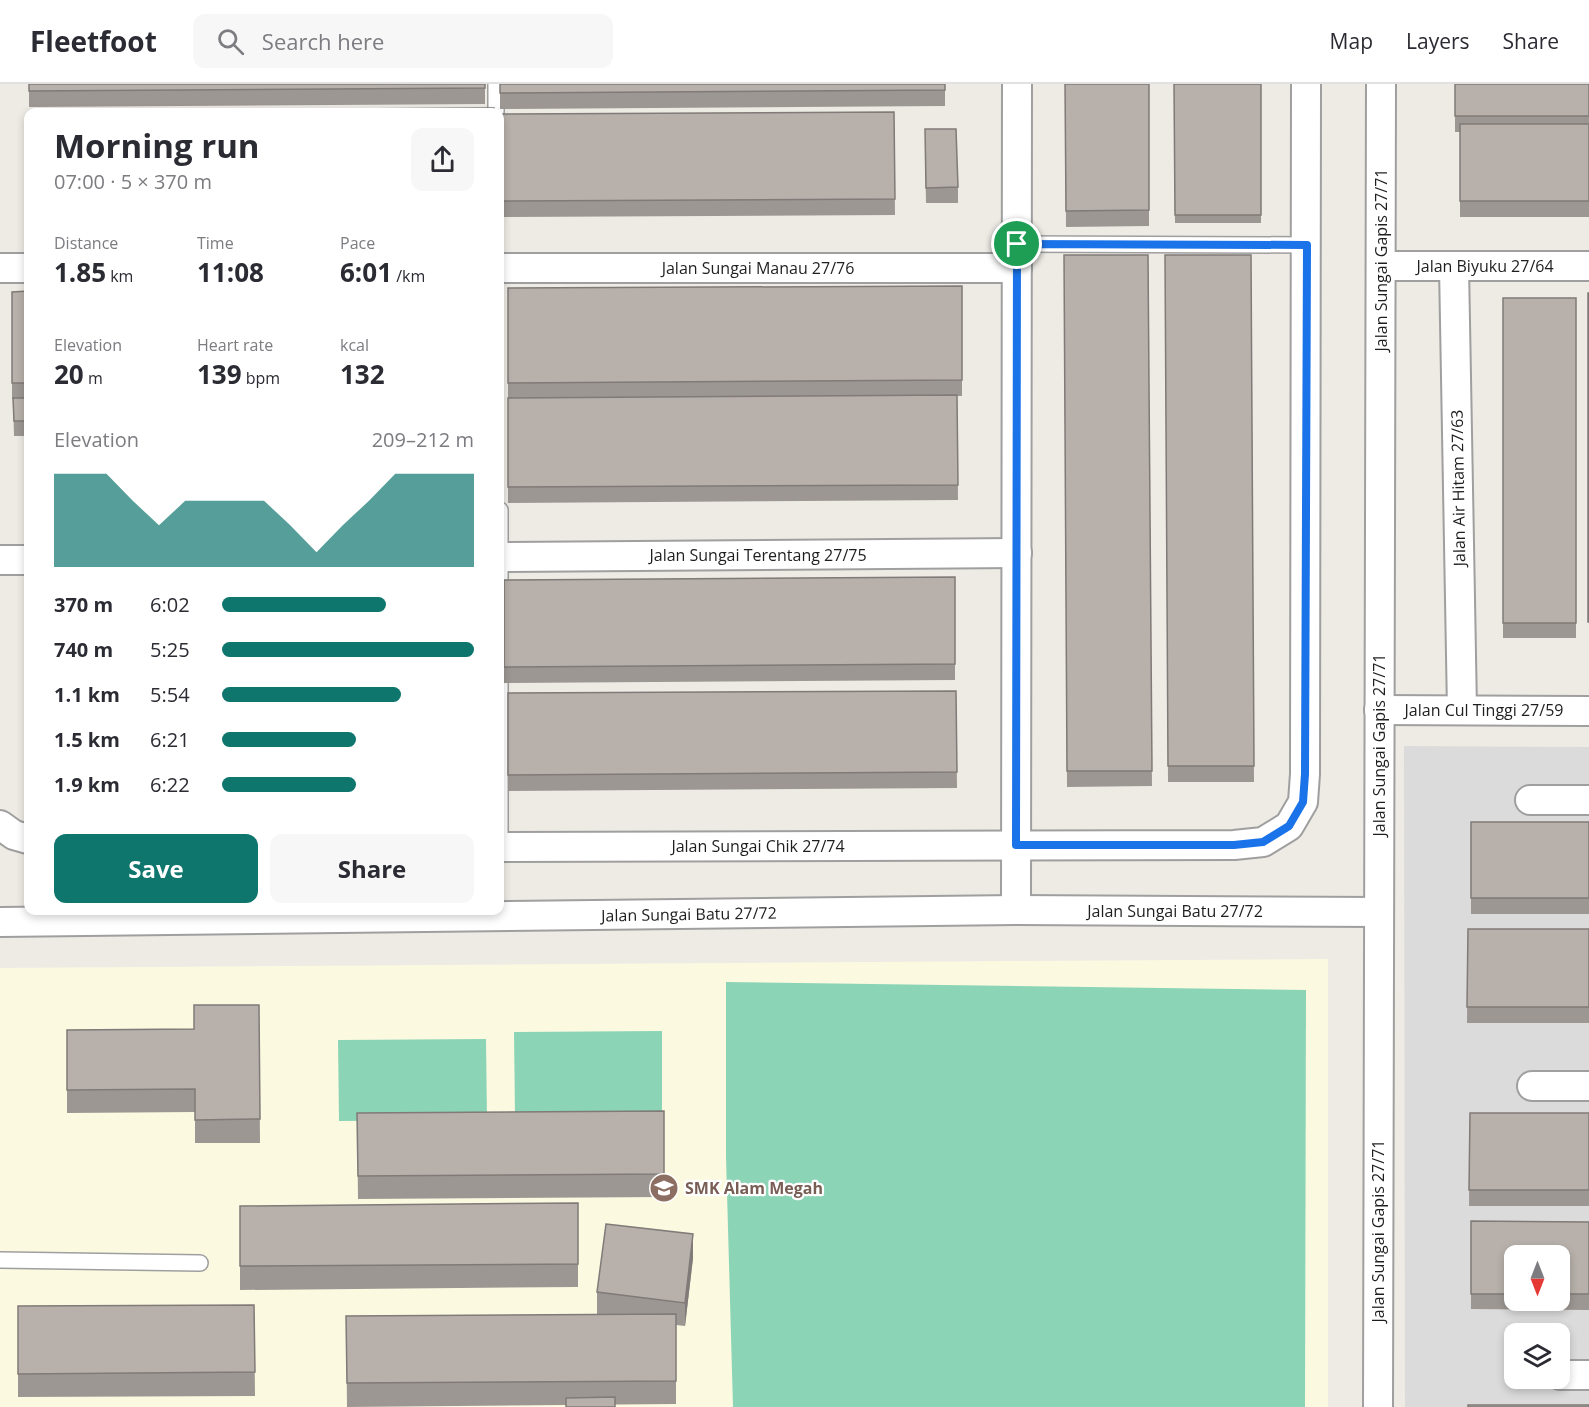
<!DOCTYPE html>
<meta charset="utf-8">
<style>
:root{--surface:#fff;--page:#f7f7f7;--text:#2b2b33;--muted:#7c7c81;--line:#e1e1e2;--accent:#0f766e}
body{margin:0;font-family:"Open Sans",sans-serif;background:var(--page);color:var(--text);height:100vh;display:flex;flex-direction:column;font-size:22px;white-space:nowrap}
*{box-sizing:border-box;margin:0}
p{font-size:20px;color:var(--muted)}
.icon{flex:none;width:33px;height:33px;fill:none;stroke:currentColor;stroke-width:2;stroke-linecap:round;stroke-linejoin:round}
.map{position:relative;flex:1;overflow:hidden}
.panel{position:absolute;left:24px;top:24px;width:480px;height:807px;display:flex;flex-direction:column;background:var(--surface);border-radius:12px;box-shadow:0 3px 9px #0003}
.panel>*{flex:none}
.needle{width:39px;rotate:180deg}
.controls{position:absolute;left:1504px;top:1161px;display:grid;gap:12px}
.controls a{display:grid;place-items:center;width:66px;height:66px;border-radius:12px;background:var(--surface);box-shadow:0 3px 9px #0003;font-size:30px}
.pin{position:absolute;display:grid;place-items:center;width:51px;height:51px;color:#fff;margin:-26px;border:3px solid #fff;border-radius:50%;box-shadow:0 2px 6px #0007}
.round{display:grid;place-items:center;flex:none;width:63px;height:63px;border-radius:12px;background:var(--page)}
.overview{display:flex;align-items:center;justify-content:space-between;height:102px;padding:0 30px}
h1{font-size:33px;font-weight:700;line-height:45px}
.stats{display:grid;grid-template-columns:repeat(3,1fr);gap:9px;height:102px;padding:6px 30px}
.stats div{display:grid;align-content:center}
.stats b{font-size:26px;font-weight:700}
.stats small{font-size:16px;font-weight:400}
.stats p{font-size:16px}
.chart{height:168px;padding:12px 30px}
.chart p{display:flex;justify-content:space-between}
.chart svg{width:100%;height:108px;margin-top:6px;fill:var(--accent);opacity:.7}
.cta{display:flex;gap:12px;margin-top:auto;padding:12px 30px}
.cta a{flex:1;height:69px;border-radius:12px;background:var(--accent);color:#fff;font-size:24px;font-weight:700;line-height:69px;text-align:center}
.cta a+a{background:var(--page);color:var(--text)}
ul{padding:0 30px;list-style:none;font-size:20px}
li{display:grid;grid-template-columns:96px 72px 1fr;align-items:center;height:45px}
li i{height:15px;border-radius:8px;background:var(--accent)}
header{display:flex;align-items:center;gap:36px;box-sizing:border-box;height:84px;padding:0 30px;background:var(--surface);border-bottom:2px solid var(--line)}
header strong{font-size:28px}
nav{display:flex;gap:33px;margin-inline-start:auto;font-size:21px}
.search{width:420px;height:54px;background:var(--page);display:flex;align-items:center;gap:15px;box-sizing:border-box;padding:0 21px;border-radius:12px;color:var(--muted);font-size:22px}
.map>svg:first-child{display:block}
.residential{fill:#dcdbdb;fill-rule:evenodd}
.education{fill:#fbfae1}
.pitch{fill:#8cd4b6}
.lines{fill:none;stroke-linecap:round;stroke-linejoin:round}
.service-casing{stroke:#9f9f9f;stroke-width:18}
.minor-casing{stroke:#9f9f9f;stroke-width:32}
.service{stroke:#fff;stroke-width:15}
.minor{stroke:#fff;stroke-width:28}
.wall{fill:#9d9793;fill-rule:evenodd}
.shaded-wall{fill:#807b78}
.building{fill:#b7b0ab;stroke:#807b78;stroke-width:1.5}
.route-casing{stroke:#fff;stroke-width:12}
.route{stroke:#1a73e8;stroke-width:8}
.labels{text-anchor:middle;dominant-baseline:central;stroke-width:4.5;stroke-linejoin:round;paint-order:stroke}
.street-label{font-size:16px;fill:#1e1e1e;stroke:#fff}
.education-label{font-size:16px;font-weight:bold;fill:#785e54;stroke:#fff;text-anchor:start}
</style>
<header>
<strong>Fleetfoot</strong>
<div class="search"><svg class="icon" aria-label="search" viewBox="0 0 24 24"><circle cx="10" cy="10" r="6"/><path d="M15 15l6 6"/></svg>Search here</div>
<nav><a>Map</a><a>Layers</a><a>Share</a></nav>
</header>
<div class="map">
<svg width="1589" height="1323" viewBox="0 0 1589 1323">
<rect width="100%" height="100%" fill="#eeebe5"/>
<path class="residential" d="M1404,662L1589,663V1323H1405ZM1515,1172H1560V1216H1515ZM1515,1250H1560V1294H1515Z"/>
<path class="education" d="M1328,875V1323H0V884Z"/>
<g class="pitch">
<path d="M726,898L1306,906L1305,1323H733L726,1073Z"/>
<path d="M662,947V1032L515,1033L514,948Z"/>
<path d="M486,955L487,1036L339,1037L338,956Z"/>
</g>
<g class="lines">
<g class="service-casing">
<g id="service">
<path d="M496,0V28"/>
<path d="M1017,160L1307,161"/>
<path d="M500,426V763"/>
<path d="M0,1176L200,1179"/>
</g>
</g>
<g class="minor-casing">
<g id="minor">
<path d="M1381,182H1589"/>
<path d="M1454,182L1462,626"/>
<path d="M0,184H28"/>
<path d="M500,184H1017"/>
<path d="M500,473L1017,469"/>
<path d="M0,476H28"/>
<path d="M1379,626L1589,627"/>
<path d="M1530,716H1589"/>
<path d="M0,741L14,751L28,755"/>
<path d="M500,763L1234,761L1263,758L1289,742L1303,718L1305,690L1306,0"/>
<path d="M1016,826L1017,0"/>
<path d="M0,838L1016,826L1379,828"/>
<path d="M1532,1002H1589"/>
<path d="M1560,1291H1589"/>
<path d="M1378,1323L1381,0"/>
</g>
</g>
<use href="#service" class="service"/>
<use href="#minor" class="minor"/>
</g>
<g class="wall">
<path d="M29,0H485V20L29,23Z"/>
<path d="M500,0H945V22L500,25Z"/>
<path d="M1065,0H1149V142L1066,143Z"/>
<path d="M1174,0H1261V139H1175Z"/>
<path d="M1455,0H1589V133H1460V48H1455Z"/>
<path d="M894,28L895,131L503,133L502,30Z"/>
<path d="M925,61L958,103V119H926Z"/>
<path d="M1064,171H1148L1152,702L1067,703Z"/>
<path d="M1165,171H1251L1254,698H1168Z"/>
<path d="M962,202V312H957L958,416L508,419V204Z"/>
<path d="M28,207V352H14L13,315H12V208Z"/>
<rect x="1503" y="214" width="73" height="340"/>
<path d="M955,493V596L504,599V496Z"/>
<path d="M956,607L957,704L508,707V609Z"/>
<rect x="1471" y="738" width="118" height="92"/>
<path d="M1468,845H1589V939H1467Z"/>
<path d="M194,921H259L260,1059H195V1028L67,1029V946L194,945Z"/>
<path d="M664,1027V1113L358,1115L357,1029Z"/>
<path d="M1470,1029H1589V1122H1469Z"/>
<path d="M578,1119V1203L240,1206V1122Z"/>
<path d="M1471,1137L1589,1138V1226L1471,1225ZM1515,1172H1560V1216H1515Z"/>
<path d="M693,1174L685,1242L676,1241V1320L347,1323L346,1232L597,1231V1208Z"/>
<path d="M254,1221L255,1312L18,1313V1222Z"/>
</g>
<path class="shaded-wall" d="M693,1150V1174L685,1242V1219Z"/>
<g class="building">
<path d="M29,0H485V4L29,7Z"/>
<path d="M500,0H945V6L500,9Z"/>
<path d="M1065,0H1149V126L1066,127Z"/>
<path d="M1174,0H1261V131H1175Z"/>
<rect x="1455" y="0" width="134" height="32"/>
<path d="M494,24V28H42V27Z"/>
<path d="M894,28L895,115L503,117L502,30Z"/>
<rect x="1460" y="40" width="129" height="77"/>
<path d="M925,45H956L958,103L926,104Z"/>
<path d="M1064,171H1148L1152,687H1067Z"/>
<path d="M1165,171H1251L1254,682H1168Z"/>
<path d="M962,202V296L508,299V204Z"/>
<path d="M28,207V299H12V208Z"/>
<rect x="1588" y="209" width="1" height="329"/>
<rect x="1503" y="214" width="73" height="325"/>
<path d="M957,311L958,401L508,403V314Z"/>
<path d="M13,314H28V337H14Z"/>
<path d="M955,493V580L504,583V496Z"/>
<path d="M956,607L957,688L508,691V609Z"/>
<rect x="1471" y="738" width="118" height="76"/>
<path d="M1468,845H1589V923H1467Z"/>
<path d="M194,921H259L260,1035L195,1036V1005L67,1006V946L194,945Z"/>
<path d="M664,1027V1090L358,1092L357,1029Z"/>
<path d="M1470,1029H1589V1106H1469Z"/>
<path d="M578,1119V1180L240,1182V1122Z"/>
<path d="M1471,1137L1589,1138V1210H1560V1172H1515V1210H1471Z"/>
<path d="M606,1140L693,1150L685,1219L597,1208Z"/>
<path d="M254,1221L255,1288L18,1290V1222Z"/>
<path d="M676,1230V1297L347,1299L346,1232Z"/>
<path d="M615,1313V1323H566V1314Z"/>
<rect x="1468" y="1321" width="121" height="2"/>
</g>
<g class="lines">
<g class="route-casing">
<path id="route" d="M1017,160L1307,161L1305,690L1303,718L1289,742L1263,758L1234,761H1016Z"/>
</g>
<use href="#route" class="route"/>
</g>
<defs>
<g id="school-disc" transform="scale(1.5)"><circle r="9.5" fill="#8d6e63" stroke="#fff"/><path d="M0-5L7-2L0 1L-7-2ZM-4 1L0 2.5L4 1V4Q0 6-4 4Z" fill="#fff"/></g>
</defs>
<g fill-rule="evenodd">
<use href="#school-disc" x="664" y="1104"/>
</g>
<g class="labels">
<g class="street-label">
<text transform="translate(1381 176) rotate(-90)">Jalan Sungai Gapis 27/71</text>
<text x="1485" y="182">Jalan Biyuku 27/64</text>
<text x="758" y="184">Jalan Sungai Manau 27/76</text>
<text transform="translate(1458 404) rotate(-91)">Jalan Air Hitam 27/63</text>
<text x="758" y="471">Jalan Sungai Terentang 27/75</text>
<text x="1484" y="626">Jalan Cul Tinggi 27/59</text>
<text transform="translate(1379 661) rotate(-90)">Jalan Sungai Gapis 27/71</text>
<text x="758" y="762">Jalan Sungai Chik 27/74</text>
<text x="1175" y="827">Jalan Sungai Batu 27/72</text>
<text transform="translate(689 830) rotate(-1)">Jalan Sungai Batu 27/72</text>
<text transform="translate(1378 1147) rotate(-90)">Jalan Sungai Gapis 27/71</text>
</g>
<g class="education-label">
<text x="685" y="1104">SMK Alam Megah</text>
</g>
</g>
</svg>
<div class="controls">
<a><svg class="needle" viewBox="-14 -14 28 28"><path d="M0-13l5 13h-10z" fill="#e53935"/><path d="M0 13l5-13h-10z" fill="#7c7c81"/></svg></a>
<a><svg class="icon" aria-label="layers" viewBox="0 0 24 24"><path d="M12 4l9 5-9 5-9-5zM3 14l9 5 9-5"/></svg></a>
</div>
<div class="pin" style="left:1017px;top:160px;background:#1e9e55"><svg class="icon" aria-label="arrive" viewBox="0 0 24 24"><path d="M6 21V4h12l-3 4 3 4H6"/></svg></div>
<section class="panel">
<div class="overview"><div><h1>Morning run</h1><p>07:00 · 5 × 370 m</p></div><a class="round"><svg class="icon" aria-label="share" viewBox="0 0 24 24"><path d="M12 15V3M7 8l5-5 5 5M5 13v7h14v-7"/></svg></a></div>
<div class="stats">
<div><p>Distance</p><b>1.85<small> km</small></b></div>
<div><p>Time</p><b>11:08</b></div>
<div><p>Pace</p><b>6:01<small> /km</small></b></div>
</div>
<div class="stats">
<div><p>Elevation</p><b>20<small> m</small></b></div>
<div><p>Heart rate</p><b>139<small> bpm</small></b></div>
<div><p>kcal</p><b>132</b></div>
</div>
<div class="chart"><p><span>Elevation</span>209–212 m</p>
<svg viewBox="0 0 160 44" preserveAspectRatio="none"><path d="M0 44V6L10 6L20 6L30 17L40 27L50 17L60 17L70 17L80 17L90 27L100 38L110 27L120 17L130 6L140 6L150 6L160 6V44z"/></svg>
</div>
<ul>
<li><b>370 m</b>6:02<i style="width:65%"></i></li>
<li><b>740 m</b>5:25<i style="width:100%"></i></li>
<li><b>1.1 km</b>5:54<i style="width:71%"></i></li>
<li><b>1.5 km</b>6:21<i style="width:53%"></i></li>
<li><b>1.9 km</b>6:22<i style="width:53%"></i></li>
</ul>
<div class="cta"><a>Save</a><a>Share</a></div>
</section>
</div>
